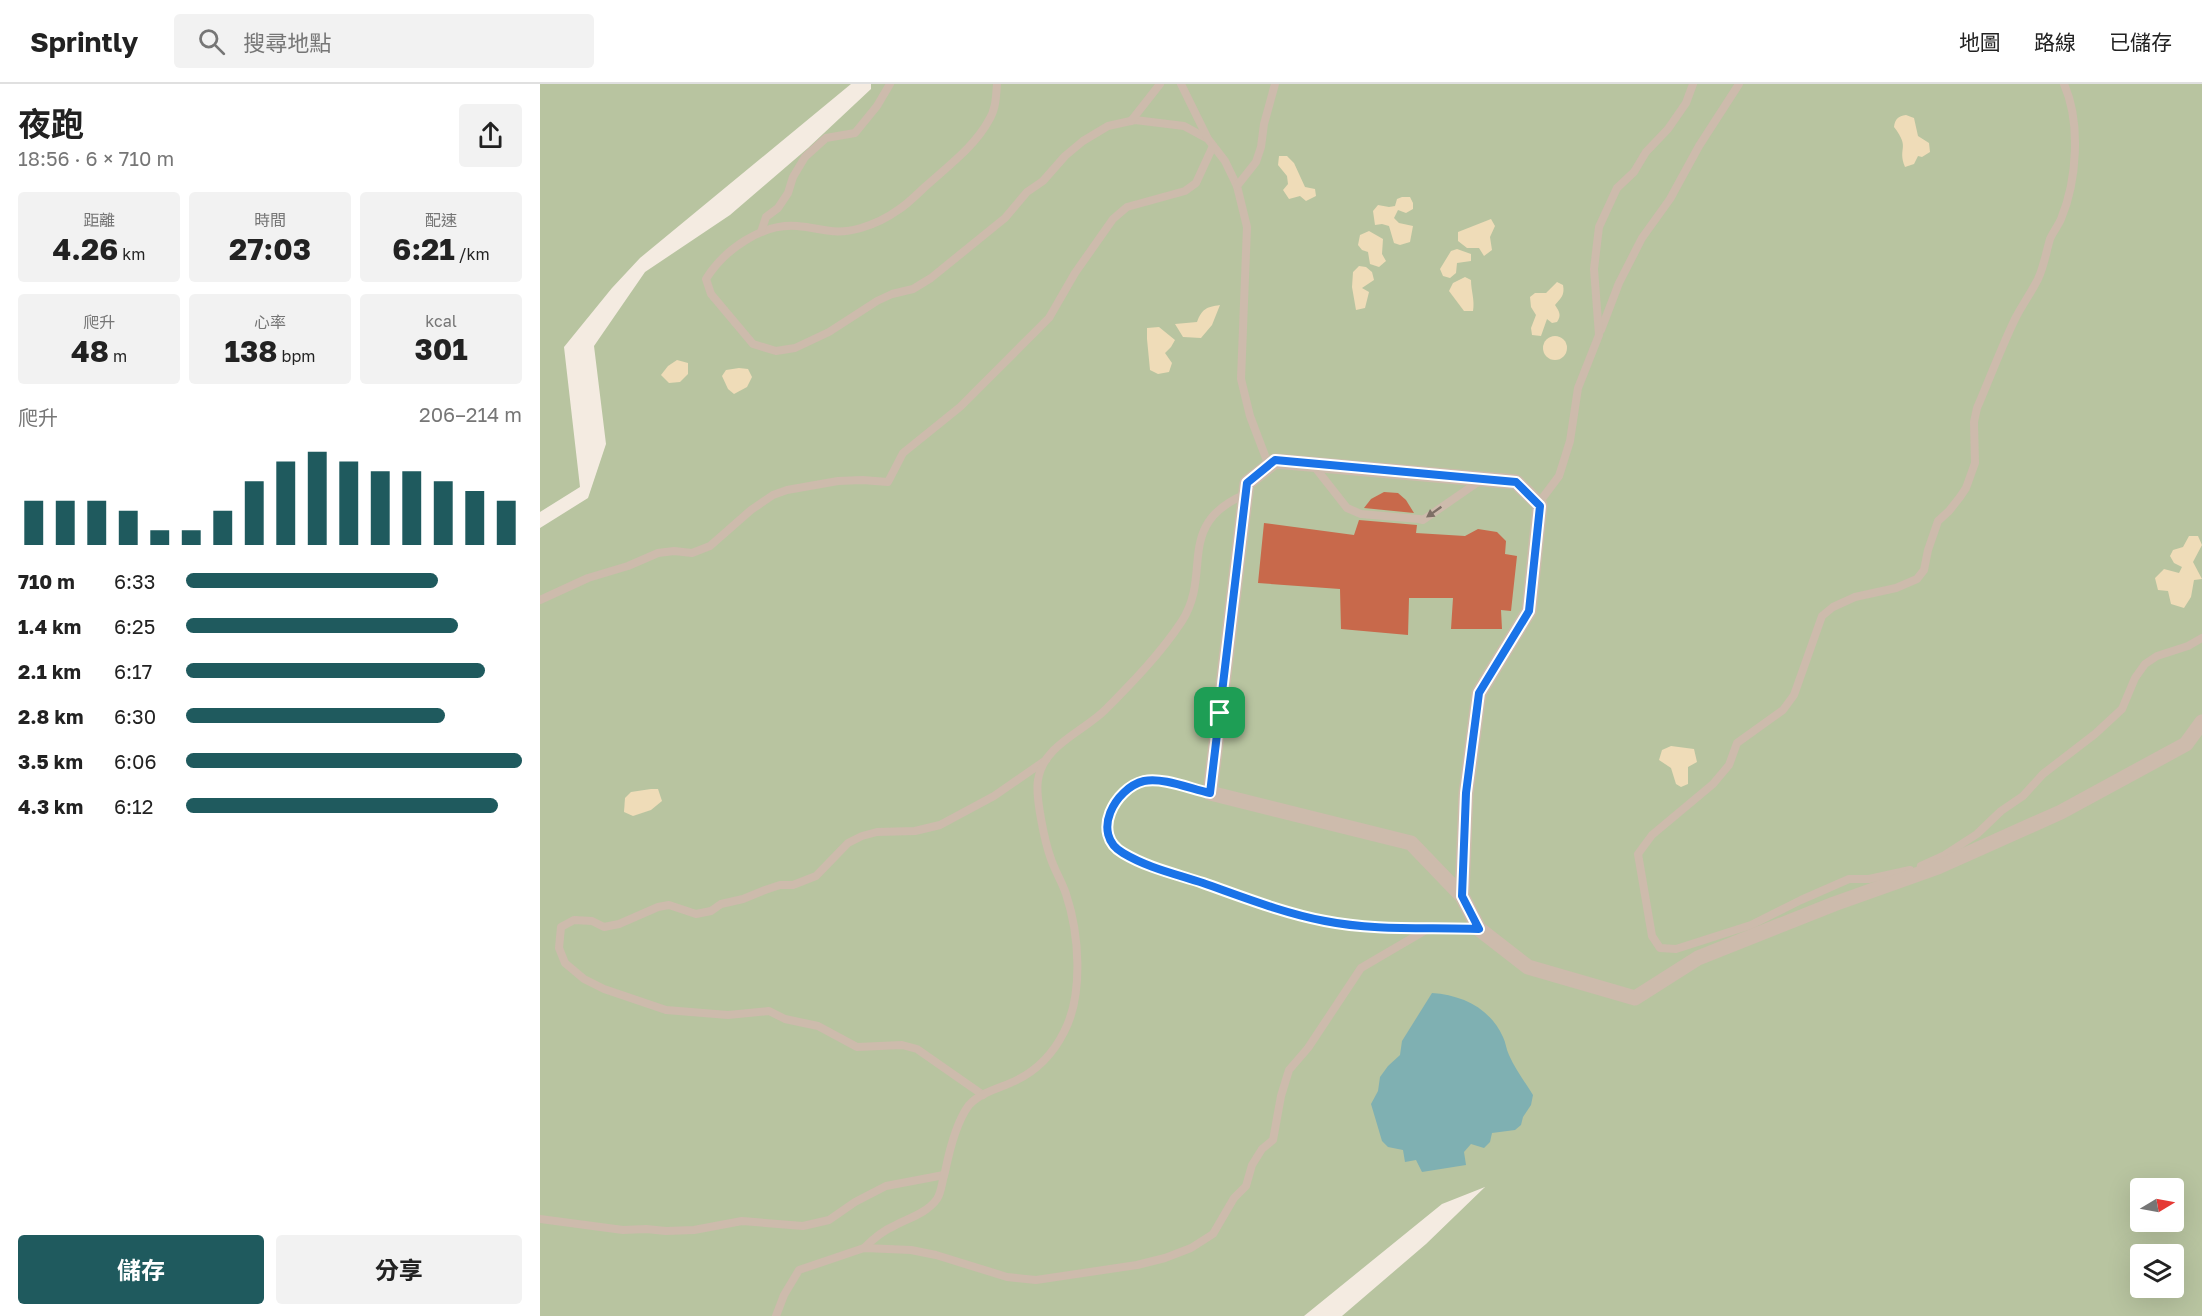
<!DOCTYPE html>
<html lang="zh-TW">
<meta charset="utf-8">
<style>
:root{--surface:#fff;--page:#f2f2f2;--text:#222;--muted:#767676;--line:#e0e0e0;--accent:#1f5a5e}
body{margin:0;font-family:"Golos Text","Noto Sans TC",sans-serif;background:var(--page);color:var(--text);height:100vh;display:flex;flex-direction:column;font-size:22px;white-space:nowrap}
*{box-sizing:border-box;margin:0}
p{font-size:20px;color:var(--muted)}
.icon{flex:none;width:33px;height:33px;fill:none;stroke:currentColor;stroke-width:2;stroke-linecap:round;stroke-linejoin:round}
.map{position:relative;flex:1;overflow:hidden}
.drawer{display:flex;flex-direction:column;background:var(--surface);width:540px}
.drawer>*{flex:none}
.needle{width:39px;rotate:80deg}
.buttons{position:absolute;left:1590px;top:1094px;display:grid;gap:12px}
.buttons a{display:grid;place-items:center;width:54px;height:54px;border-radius:6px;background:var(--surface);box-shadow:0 6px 24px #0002;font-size:30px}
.pin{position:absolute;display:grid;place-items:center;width:51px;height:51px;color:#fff;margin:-26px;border-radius:12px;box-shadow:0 3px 9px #0006}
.round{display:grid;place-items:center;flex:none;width:63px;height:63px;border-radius:6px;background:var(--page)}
.head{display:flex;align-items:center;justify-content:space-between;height:102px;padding:0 18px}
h1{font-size:33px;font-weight:700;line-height:45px}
.metrics{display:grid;grid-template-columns:repeat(3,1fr);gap:9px;height:102px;padding:6px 18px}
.metrics div{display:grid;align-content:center;border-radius:6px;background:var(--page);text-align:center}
.metrics b{font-size:30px;font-weight:700}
.metrics small{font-size:16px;font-weight:400}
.metrics p{font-size:16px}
.chart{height:168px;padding:12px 18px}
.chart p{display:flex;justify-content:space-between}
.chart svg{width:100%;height:108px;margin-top:6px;stroke:var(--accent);stroke-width:6}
.primary-button{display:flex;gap:12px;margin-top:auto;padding:12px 18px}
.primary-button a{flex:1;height:69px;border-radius:6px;background:var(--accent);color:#fff;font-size:24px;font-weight:700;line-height:69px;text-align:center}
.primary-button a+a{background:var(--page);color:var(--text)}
ul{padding:0 18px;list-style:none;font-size:20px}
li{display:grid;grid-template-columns:96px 72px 1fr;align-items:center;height:45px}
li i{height:15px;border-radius:8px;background:var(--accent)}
header{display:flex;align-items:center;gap:36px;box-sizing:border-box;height:84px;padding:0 30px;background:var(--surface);border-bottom:2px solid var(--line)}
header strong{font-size:28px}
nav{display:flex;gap:33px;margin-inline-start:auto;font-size:21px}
.search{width:420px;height:54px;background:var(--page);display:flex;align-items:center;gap:15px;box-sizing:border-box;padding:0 21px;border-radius:6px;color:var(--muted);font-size:22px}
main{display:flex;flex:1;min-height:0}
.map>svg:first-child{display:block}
.green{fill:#b8c4a0;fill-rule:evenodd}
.sand{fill:#efdcb8}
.water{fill:#7fb0b2}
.building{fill:#c8694b}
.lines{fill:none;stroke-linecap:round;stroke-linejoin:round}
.service{stroke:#cdbbac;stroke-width:8}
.minor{stroke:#cdbbac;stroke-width:15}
.oneway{fill:#7d6f65}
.route-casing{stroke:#fff;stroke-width:12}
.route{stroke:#1a73e8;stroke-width:8}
</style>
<header>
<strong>Sprintly</strong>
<div class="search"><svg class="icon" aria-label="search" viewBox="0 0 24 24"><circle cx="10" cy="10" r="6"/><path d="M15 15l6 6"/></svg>搜尋地點</div>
<nav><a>地圖</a><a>路線</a><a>已儲存</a></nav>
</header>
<main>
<section class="drawer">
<div class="head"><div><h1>夜跑</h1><p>18:56 · 6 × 710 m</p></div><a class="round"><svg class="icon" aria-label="share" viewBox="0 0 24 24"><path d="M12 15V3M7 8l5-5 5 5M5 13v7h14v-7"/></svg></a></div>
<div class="metrics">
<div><p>距離</p><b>4.26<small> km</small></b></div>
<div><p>時間</p><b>27:03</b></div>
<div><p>配速</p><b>6:21<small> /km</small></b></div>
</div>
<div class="metrics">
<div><p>爬升</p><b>48<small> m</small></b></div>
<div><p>心率</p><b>138<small> bpm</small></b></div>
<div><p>kcal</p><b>301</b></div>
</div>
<div class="chart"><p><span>爬升</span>206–214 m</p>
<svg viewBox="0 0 160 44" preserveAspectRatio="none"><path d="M5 44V26M15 44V26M25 44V26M35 44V30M45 44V38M55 44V38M65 44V30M75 44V18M85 44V10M95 44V6M105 44V10M115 44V14M125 44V14M135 44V18M145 44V22M155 44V26"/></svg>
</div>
<ul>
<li><b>710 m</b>6:33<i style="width:75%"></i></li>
<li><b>1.4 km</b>6:25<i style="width:81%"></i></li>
<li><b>2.1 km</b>6:17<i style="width:89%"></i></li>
<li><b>2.8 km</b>6:30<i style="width:77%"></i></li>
<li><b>3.5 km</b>6:06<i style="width:100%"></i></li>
<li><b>4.3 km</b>6:12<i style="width:93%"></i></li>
</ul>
<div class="primary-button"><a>儲存</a><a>分享</a></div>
</section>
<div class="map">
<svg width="1662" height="1232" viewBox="0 0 1662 1232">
<rect width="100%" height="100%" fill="#f4ebe1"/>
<g class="green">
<path d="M0,0H311L100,174L72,204L24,263L40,403L0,428Z"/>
<path d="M331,0H1662V1232H802L886,1160L945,1103L902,1120L764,1232H0V444L48,414L66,360L54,262L105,188L190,131L268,64L331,5ZM1600,1104H1634V1137H1600ZM1600,1170H1634V1203H1600Z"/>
</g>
<g class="sand">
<path d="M1366,31L1374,34L1378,52L1389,59L1390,68L1382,73L1378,72L1374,80L1365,83C1357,63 1371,65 1354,43C1355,35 1358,32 1366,31Z"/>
<path d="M739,72H747L754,79L765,103L775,105L776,112L766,117L760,112L749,115L743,106L748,100L747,92L738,81Z"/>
<path d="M862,113H870L873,119V125L866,129L858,126L854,134L859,139L873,142L870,158L860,161L854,159L849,142L842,140L835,141L833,127L838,121L849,123L855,122L857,115Z"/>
<path d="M951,135L955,142L950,153L952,166L944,172L939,164H927L918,157V148Z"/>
<path d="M829,147L843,155L842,170L846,177L839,183L830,180L828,168L822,166L818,161L820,151Z"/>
<path d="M917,165L931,170V177L917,179L916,189L910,194L903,192L900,185L911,167Z"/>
<path d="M819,182L826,183L832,188L834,196L822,204L829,208L825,224L816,226L812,203L813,188Z"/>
<path d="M925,193L931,196C931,207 935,216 933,227H924L909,207L913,199Z"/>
<path d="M1017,198L1023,201C1025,211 1021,214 1015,221C1019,227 1022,231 1017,238L1012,239L1007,235L1001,252L992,251L991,244L996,231L991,223L990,213L995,209H1006Z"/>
<path d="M680,221L672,241L661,254L643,253L635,240L657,238C662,225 666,223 680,221Z"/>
<path d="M619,243L635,256L631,263L625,269L632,279L629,288L618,290L610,286L607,255V244Z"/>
<circle cx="1015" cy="264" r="12"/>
<path d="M137,276L148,279V290L140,298L129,299L121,291L128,282Z"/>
<path d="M199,284L208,285L212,293L207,303L194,310L188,305L182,292L186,286Z"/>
<path d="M1649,452H1658L1662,461L1653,478L1662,495L1654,496L1651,513L1644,524L1631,520L1628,507L1618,506L1615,494L1624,485L1639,489L1642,483L1634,479L1630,472L1633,466L1643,463Z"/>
<path d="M1131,662L1154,665L1157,678L1148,683V700L1141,703L1136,700L1131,684L1119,676L1122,666Z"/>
<path d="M111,705H118L122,717L111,726L93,732L84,728L85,714L91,708Z"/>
</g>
<path class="water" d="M892,909C922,911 950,924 963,953C966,959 966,965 969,971C975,985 985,998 993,1011L991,1021L983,1033L981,1041L975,1046L952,1049L950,1058L944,1064L931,1060L924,1068L926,1081L882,1088L876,1076L865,1078L863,1066L848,1063L842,1057L831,1020L838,1007L840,993L848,982L860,971L862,957Z"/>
<g class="building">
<path d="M844,408L858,409L866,416L874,429L824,424L831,415Z"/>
<path d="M819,436L877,441L876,449L925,452L938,445L957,448L966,457L965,470L977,472L971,527L961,526L962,545H911L913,514H869L868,551L801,545L800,505L718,499L724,439L814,451Z"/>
</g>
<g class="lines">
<g class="service">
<path d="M457,0C456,12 456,25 449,36C435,62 408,82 386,102C377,110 368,120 358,126C347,134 334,140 321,144C293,152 283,144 257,142C222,139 184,166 166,195L171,210L213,260L236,267L255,264L289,248L337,217L352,210L373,205L391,194L465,134L487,108L503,97L525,72L543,57L568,42L595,36L644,42L668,55L685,77L697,102L707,143L701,295L710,332L729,382"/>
<path d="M641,0L668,55"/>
<path d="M591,37L620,0"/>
<path d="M697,102L716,78L721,63L724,40L735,0"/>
<path d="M221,148L226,133L238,124L248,109L253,93L265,73L286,54L315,49L337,22L350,0"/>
<path d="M1061,246L1079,199L1102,154L1130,115L1159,62L1199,0"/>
<path d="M774,382L807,424L821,430L879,435L883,436L941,396"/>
<path d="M998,420L1019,392L1030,357L1038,304L1059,251L1054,185L1059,143L1077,104L1094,88L1106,68L1128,45L1146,19L1153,0"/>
<path d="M0,516L48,494L88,482L118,469L134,467L152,469L170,462L211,426L233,411L247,406L298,397L322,396L348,398L363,369L420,323L509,234L535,189L573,135L587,123L645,107L656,99L673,62"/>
<path d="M670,709C651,705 623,693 604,697C574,704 550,750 583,769C608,784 636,790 663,799C703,813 743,829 785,837C835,847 888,843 939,845"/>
<path d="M1381,782L1403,772L1437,750L1461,727L1483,712L1503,690L1555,650L1582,625L1595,594L1605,580L1617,572L1648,562L1662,554"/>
<path d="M1370,786L1329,795H1309L1261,816L1211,841L1136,865L1120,864L1112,852L1098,770L1112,751L1173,700L1189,681L1197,659L1243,626L1254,611L1282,532L1293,523L1315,513L1356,504L1377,495L1384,486L1388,466L1398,437L1409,427L1420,413L1426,404L1435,379L1434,338L1437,324C1450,294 1461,264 1475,235C1482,221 1491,209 1498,195C1504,182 1506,169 1510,155C1513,148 1518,142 1521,135C1537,97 1541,38 1524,0"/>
<path d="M443,1011L377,965L362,961L317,963L278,942L245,935L229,927L188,931L126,926L64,905L44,895L25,879L19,864L21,843L34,836L52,837L64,843L79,840L118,823L129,821L156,830L171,827L181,820L203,815L225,806L240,801H253L276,792L308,759L322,752L337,748L375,747L400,741L454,712L506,676"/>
<path d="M0,1135L83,1146L106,1145L126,1147L154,1146L202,1137L263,1142L289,1136L315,1118L346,1102L404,1091"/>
<path d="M324,1164C333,1155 342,1147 354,1142C369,1134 387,1129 397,1115C402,1107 402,1096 405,1088C409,1068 417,1037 429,1021C441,1008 460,1004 475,997C496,987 513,970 524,948C544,910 539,849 526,810C522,798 515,787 511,775C505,759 495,712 498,696C503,661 543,648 565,626C592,599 621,569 642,537C673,489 634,440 706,410"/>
<path d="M236,1232L244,1211L259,1186L324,1164L371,1166L396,1171L467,1193L496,1196L597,1181L625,1174L651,1164L673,1150L694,1114L706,1102L712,1081L722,1065L733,1056L741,1012L749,986L768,964L821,884L891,843"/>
</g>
<path class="minor" d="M922,812L926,709L939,609L989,527L1000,421L976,398L735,377L707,399L670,709L871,759L922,812L939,845L988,883L1095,914L1158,874L1294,820L1398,783L1521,728L1646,660L1662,638"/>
</g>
<defs><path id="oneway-solid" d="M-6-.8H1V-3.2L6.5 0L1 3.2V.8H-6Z" transform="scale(1.5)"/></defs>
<use class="oneway" href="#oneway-solid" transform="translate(894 428) rotate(145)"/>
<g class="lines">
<g class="route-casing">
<path id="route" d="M735,376L976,398L1000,422L989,527L939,609L926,709L922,812L939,845C888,843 835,847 785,837C743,829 703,813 663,799C636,790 608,784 583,769C550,750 575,704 604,697C623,693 651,705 670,709L707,399Z"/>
</g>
<use href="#route" class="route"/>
</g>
</svg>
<div class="buttons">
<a><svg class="needle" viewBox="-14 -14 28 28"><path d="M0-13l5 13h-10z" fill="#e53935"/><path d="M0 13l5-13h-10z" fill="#767676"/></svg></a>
<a><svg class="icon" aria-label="layers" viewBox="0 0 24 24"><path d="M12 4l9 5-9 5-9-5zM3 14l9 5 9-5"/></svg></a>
</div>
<div class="pin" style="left:680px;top:629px;background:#1e9e55"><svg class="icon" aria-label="arrive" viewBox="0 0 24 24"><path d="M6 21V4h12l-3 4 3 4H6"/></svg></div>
</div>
</main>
